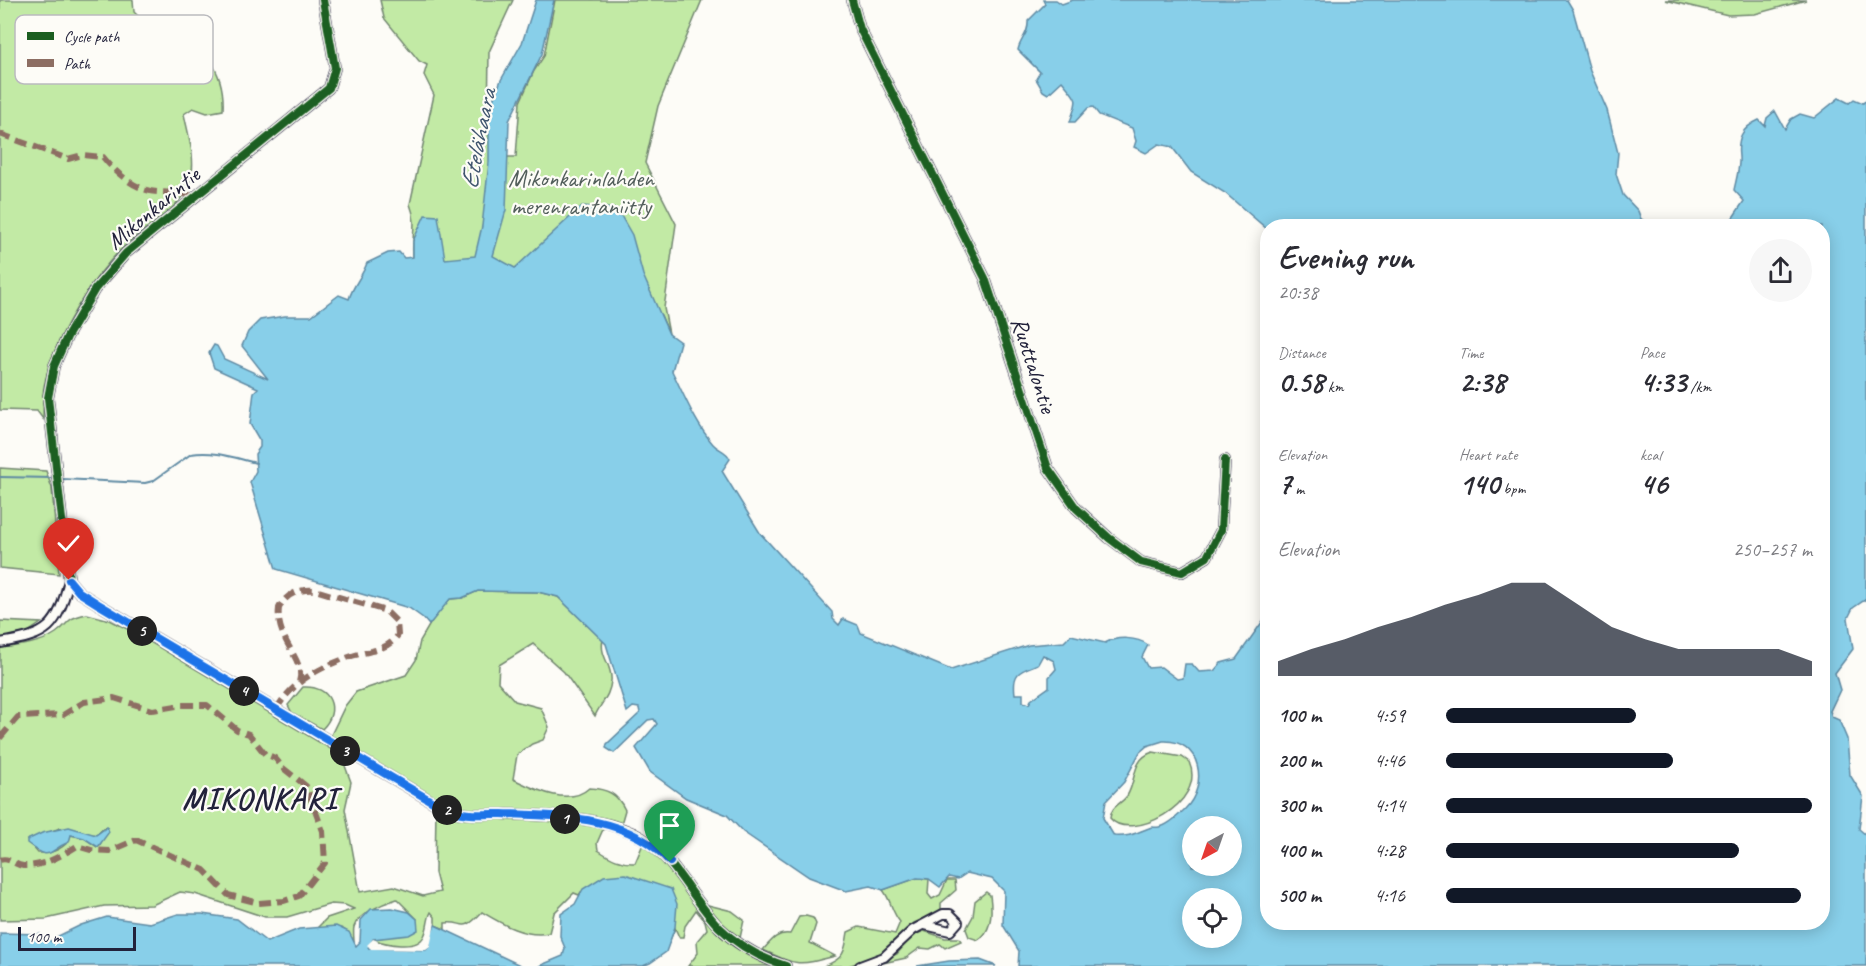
<!DOCTYPE html>
<meta charset="utf-8">
<style>
:root{--surface:#fff;--page:#f7f7f7;--text:#2b2b33;--muted:#7c7c81;--accent:#111827}
body{margin:0;font-family:Caveat,sans-serif;background:var(--page);color:var(--text);height:100vh;display:flex;flex-direction:column;font-size:22px;white-space:nowrap}
*{box-sizing:border-box;margin:0}
p{font-size:20px;color:var(--muted)}
.icon{flex:none;width:33px;height:33px;fill:none;stroke:currentColor;stroke-width:2;stroke-linecap:round;stroke-linejoin:round}
.map{position:relative;flex:1;overflow:hidden}
.sheet{position:absolute;left:1260px;top:219px;width:570px;height:711px;display:flex;flex-direction:column;background:var(--surface);border-radius:24px;box-shadow:0 3px 15px #0003}
.sheet>*{flex:none}
.needle{width:39px;rotate:220deg}
.buttons{position:absolute;left:1182px;top:816px;display:grid;gap:12px}
.buttons a{display:grid;place-items:center;width:60px;height:60px;border-radius:50%;background:var(--surface);box-shadow:0 3px 15px #0003;font-size:30px}
.scale{position:absolute;left:18px;bottom:15px;width:118px;box-sizing:border-box;padding-left:6px;border:3px solid #22223b;border-top:0;font-size:16px;line-height:21px;white-space:nowrap;color:#22223b;-webkit-text-stroke:4px #fdfcf7;paint-order:stroke}
.pin{position:absolute;display:grid;place-items:center;width:51px;height:51px;color:#fff;margin:-62px -26px;border-radius:50% 50% 50% 0;rotate:-45deg;box-shadow:0 0 6px #0007}
.pin .icon{rotate:45deg}
.km{position:absolute;width:30px;height:30px;margin:-15px;border-radius:50%;background:#222;color:#fff;font-size:16px;line-height:30px;text-align:center}
.round{display:grid;place-items:center;flex:none;width:63px;height:63px;border-radius:32px;background:var(--page)}
.headline{display:flex;align-items:center;justify-content:space-between;height:102px;padding:0 18px}
h1{font-size:33px;font-weight:800;line-height:45px}
.metrics{display:grid;grid-template-columns:repeat(3,1fr);gap:9px;height:102px;padding:6px 18px}
.metrics div{display:grid;align-content:center}
.metrics b{font-size:30px;font-weight:800}
.metrics small{font-size:16px;font-weight:400}
.metrics p{font-size:16px}
.chart{height:168px;padding:12px 18px}
.chart p{display:flex;justify-content:space-between}
.chart svg{width:100%;height:108px;margin-top:6px;fill:var(--accent);opacity:.7}
ul{padding:0 18px;list-style:none;font-size:20px}
li{display:grid;grid-template-columns:96px 72px 1fr;align-items:center;height:45px}
li i{height:15px;border-radius:8px;background:var(--accent)}
.map>svg:first-child{display:block}
.green{fill:#c2eaa5;stroke:#728670;stroke-width:1.5;fill-rule:evenodd}
.water{fill:#88cfe9;stroke:#5f8aa3;stroke-width:1.5;fill-rule:evenodd}
.pier{fill:#fdfcf7}
.lines{fill:none;stroke-linecap:round;stroke-linejoin:round}
.stream{stroke:#5f8aa3;stroke-width:2}
.minor-casing{stroke:#22223b;stroke-width:12}
.minor{stroke:#fdfcf7;stroke-width:8}
.quiet{stroke:#8d6e63;stroke-width:6;stroke-dasharray:12 6;stroke-linecap:butt}
.cycleway-casing{stroke:#fdfcf7;stroke-width:11}
.cycleway{stroke:#1b5e20;stroke-width:8}
.route-casing{stroke:#fff;stroke-width:12}
.route{stroke:#1a73e8;stroke-width:8}
.labels{text-anchor:middle;dominant-baseline:central;stroke-width:4.5;stroke-linejoin:round;paint-order:stroke}
.park-label{font-size:24px;fill:#525e5b;stroke:#fdfcf7}
.street-label{font-size:24px;fill:#22223b;stroke:#fdfcf7}
.water-label{font-size:26px;font-style:italic;fill:#41566f;stroke:#fdfcf7}
.district-label{font-size:30px;font-weight:bold;letter-spacing:1.5px;fill:#22223b;stroke:#fdfcf7}
.key{fill:#fdfcf7;stroke:#bbbbbf;stroke-width:1.5}
.key-label{font-size:16px;fill:#22223b}
</style>
<div class="map">
<svg width="1866" height="966" viewBox="0 0 1866 966">
<rect width="100%" height="100%" fill="#fdfcf7"/>
<filter id="ink" filterUnits="userSpaceOnUse"><feTurbulence type="fractalNoise" baseFrequency=".0167" numOctaves="2"/><feDisplacementMap in="SourceGraphic" scale="12" xChannelSelector="R" yChannelSelector="G"/><feConvolveMatrix kernelMatrix="1 2 1 2 8 2 1 2 1" color-interpolation-filters="sRGB"/></filter>
<g filter="url(#ink)">
<g class="green">
<path d="M0,0H133L134,12L144,22C172,18 174,50 196,59C200,60 206,60 210,61C221,76 224,92 223,110L207,113L193,108L184,114C188,134 197,161 190,182C180,210 150,223 129,242C93,274 53,339 44,387C42,397 44,409 43,419L37,411L0,410Z"/>
<path d="M380,0H513L489,52L488,120L491,157H516L520,102L534,71L544,56L555,0H702L658,106L645,163L676,224L664,308L669,334L661,315L550,266L470,272L413,250V257C411,235 418,224 410,204L434,95L424,75L427,65L419,61L384,18Z"/>
<path d="M1665,0H1806L1755,14L1728,15Z"/>
<path d="M0,468L46,471L52,488L59,574L0,568Z"/>
<path d="M478,591L538,592L558,597L603,640C599,656 613,666 611,681C610,696 600,704 595,716L564,672L533,644L499,665L498,682L515,701L541,708L549,727L543,740L532,744L517,755L513,779C534,789 569,807 589,788C607,789 617,793 625,810L621,824L598,817L455,809L439,803L330,737L345,706L356,692L406,675L416,660L420,641L437,612L450,599L462,598Z"/>
<path d="M87,614L110,620L135,633L341,755L351,782L345,809L360,892L394,886L423,896L440,892L435,873L436,808L455,816L521,817L604,827L597,843L598,850C610,858 621,864 635,863L643,844L666,863L714,926L780,966H688L698,953L697,941L707,929L705,921L696,910L685,926L683,937H679L675,928L668,945L581,892L579,895L574,893L554,913L549,933C525,938 502,924 482,912C461,935 465,920 445,923V929L435,925V917L431,912C427,919 428,929 424,936C417,951 385,944 373,939L391,936L417,919L397,899C384,903 357,914 354,927C353,931 354,938 354,942C343,921 336,929 317,928L327,918L354,909L345,905L331,904L287,917H265L195,894L180,892L152,905L104,906L46,919L0,920V648C18,646 40,644 56,633C71,623 63,619 87,614ZM105,827L100,846L97,847L84,838L71,835C67,848 52,854 38,853L27,840L60,828L96,835Z"/>
<path d="M0,621L41,623L28,632L0,639Z"/>
<path d="M303,687C331,685 341,711 322,729L292,713L288,705Z"/>
<path d="M1153,752L1182,757L1189,762C1208,804 1129,843 1110,818C1111,806 1121,804 1127,796C1137,780 1131,759 1153,752Z"/>
<path d="M917,878L929,879L928,894L932,899L940,895L947,880H955L956,890L941,903V912L914,923L883,954L848,966H824C844,959 845,952 848,932L859,927L895,934L900,922C891,911 892,902 883,890Z"/>
<path d="M986,892L990,895C992,909 993,931 978,940L969,937L966,929L973,916L975,901Z"/>
<path d="M704,904L732,911L744,920L740,938L719,923Z"/>
<path d="M806,916L813,918L816,924L810,943L835,956C798,966 798,966 763,950C771,941 777,932 790,934L799,917Z"/>
<path d="M924,931L945,938H959L961,941L945,948L940,944L930,949L920,948L906,958L869,966L897,954L912,936Z"/>
</g>
<g class="water">
<path d="M536,0H554L542,54L509,121L506,210L493,256L515,268L582,206L617,209L632,235L643,275L669,334L680,342L672,371C684,395 695,423 713,444C719,451 726,450 730,459L722,471L760,533L832,612L833,619L839,625L843,619L858,625L861,633L951,670L1029,645L1064,642L1071,635L1105,643C1117,636 1137,637 1148,645L1142,657L1148,668L1161,667L1177,679L1183,678L1185,664H1192L1199,672L1214,671L1221,663L1236,659L1267,615L1268,922H1822V226H1734L1732,219L1744,201L1734,190C1736,180 1740,168 1739,157C1737,139 1741,128 1759,120L1765,126L1767,118L1775,111L1785,129L1791,119L1800,114L1814,118L1839,98L1849,103L1854,99L1863,103L1866,100V599L1853,608L1848,618L1853,649L1835,673L1840,690L1830,711L1832,717L1839,720L1847,739L1850,775L1863,796L1859,829L1866,835V966H1018L1019,951L1003,925L1004,891L992,879L967,873L958,879L949,877L940,887L929,879L917,878L883,890L871,886L846,891L809,877L743,832L727,815L686,798L650,772L636,748L657,724L654,719L648,720L614,753L606,748L607,744L640,713L639,708L633,707L627,712L606,644L558,597L538,592L478,591L462,598L450,599L429,625L423,618L409,608L276,569L250,482L256,471L255,454L260,447V441L250,424L254,392L258,388L214,368L209,353L214,345L217,346L224,359L268,379L242,346L248,332L260,320L285,316H311L339,295L349,299C353,285 362,277 367,263L388,253L399,252L404,258L413,257V241L425,215L438,216L445,259L475,256L482,226L489,162V110L501,80L522,43ZM1043,655L1054,661L1056,669L1049,677V687L1031,700L1029,704L1023,702V694H1015C1012,672 1020,671 1038,664ZM1163,741C1201,739 1209,785 1185,809C1179,815 1168,826 1159,827C1153,828 1154,826 1149,828C1135,833 1131,837 1114,836L1103,818L1106,801L1124,782L1140,752L1147,746ZM1192,826H1232V866H1192ZM1192,898H1232V938H1192Z"/>
<path d="M1043,0H1056L1062,4L1073,0H1567L1573,10L1590,71L1607,110L1618,153L1616,174L1623,195L1638,211L1641,219L1652,226L1267,229L1225,193L1191,172L1172,147L1159,144L1146,153L1134,147L1136,141L1132,128L1099,115L1093,107L1088,108L1075,122H1070C1078,97 1080,103 1062,81L1048,94L1043,91L1036,79L1040,72L1018,50C1020,39 1029,34 1028,21L1045,4Z"/>
<path d="M69,827L96,835L107,827L109,832L98,847L84,838L71,835L69,842C46,851 53,863 27,843V840L42,833Z"/>
<path d="M625,874L671,889L677,904L675,927L666,952L650,963L643,966H539L563,956L565,948L560,936L561,914L575,904L583,889L604,876Z"/>
<path d="M392,908L409,912L417,919L418,930L409,935L373,939L368,948L426,950L430,946V936L435,925L522,966H0V933L40,934L52,942L56,937L81,925L107,917L150,923L178,914H202L237,919L267,942L299,929L336,926L349,932L356,946L360,942L361,920L371,909Z"/>
<path d="M980,960L996,966H917L949,961Z"/>
</g>
<path class="pier" d="M435,922L430,947L426,950L371,949L367,945L373,939L378,941L372,943V946L425,947L427,934Z"/>
<g class="lines">
<g class="stream">
<path d="M0,477L52,478"/>
<path d="M62,479L145,483L153,481L191,454C213,450 235,458 256,463"/>
</g>
<g class="minor-casing">
<g id="minor">
<path d="M323,0L335,68L329,88L126,253L95,289L67,337L54,366L48,398L69,580L79,592L98,604L443,808C462,816 481,814 502,814C543,816 594,815 633,833C673,852 689,896 719,927C737,945 761,958 786,966"/>
<path d="M852,0L860,29L985,278L1048,468L1076,508L1109,538L1141,562L1182,572L1207,557L1221,530L1225,460"/>
<path d="M0,643C49,635 57,628 69,580"/>
<path d="M860,966L884,957L913,930L943,914H950L958,922L950,931L925,925"/>
</g>
</g>
<use href="#minor" class="minor"/>
<g class="quiet">
<path d="M0,134L68,159L82,155L103,157C116,173 136,191 158,192C172,193 182,192 196,197"/>
<path d="M276,710C292,681 321,667 352,656C368,651 387,651 398,635L397,622L386,611L315,590C299,589 287,593 279,608C275,641 307,660 299,682"/>
<path d="M0,738L18,717L63,715L84,702L114,698L153,710L182,705H207L237,730L249,734L265,754L275,758L283,768L306,786L323,831L325,863L299,896L284,901L259,903L228,895L204,870L136,840L110,851L91,850L77,846C61,856 42,867 23,866C14,865 9,857 0,860"/>
</g>
<g class="cycleway-casing">
<g id="cycleway">
<path d="M323,0L335,68L329,88L126,253L95,289L67,337L54,366L48,398L69,580L79,592L98,604L443,808C462,816 481,814 502,814C543,816 594,815 633,833C673,852 689,896 719,927C737,945 761,958 786,966"/>
<path d="M852,0L860,29L985,278L1048,468L1076,508L1109,538L1141,562L1182,572L1207,557L1221,530L1225,460"/>
</g>
</g>
<use href="#cycleway" class="cycleway"/>
</g>
</g>
<g class="lines" filter="url(#ink)">
<g class="route-casing">
<path id="route" d="M69,580L79,592L98,604L443,808C462,816 482,814 502,814C560,816 629,815 670,862"/>
</g>
<use href="#route" class="route"/>
</g>
<g class="labels">
<g class="park-label">
<text x="581" y="178">Mikonkarinlahden<tspan x="581" dy="28">merenrantaniitty</tspan></text>
</g>
<g class="street-label">
<text transform="translate(153 208) rotate(-40)">Mikonkarintie</text>
<text transform="translate(1034 365) rotate(72)">Ruottalontie</text>
</g>
<g class="water-label">
<text transform="translate(478 139) rotate(-79)">Etelähaara</text>
</g>
<g class="district-label">
<text x="260" y="799">MIKONKARI</text>
</g>
</g>
<rect x="15" y="15" width="198" height="69" rx="9" class="key"/>
<rect x="27" y="32" width="27" height="8" fill="#1b5e20"/>
<rect x="27" y="59" width="27" height="8" fill="#8d6e63"/>
<g class="key-label">
<text x="64" y="42">Cycle path</text>
<text x="64" y="69">Path</text>
</g>
</svg>
<div class="buttons">
<a><svg class="needle" viewBox="-14 -14 28 28"><path d="M0-13l5 13h-10z" fill="#e53935"/><path d="M0 13l5-13h-10z" fill="#7c7c81"/></svg></a>
<a><svg class="icon" aria-label="locate" viewBox="0 0 24 24"><circle cx="12" cy="12" r="6"/><path d="M12 2v4M12 18v4M2 12h4M18 12h4"/></svg></a>
</div>
<div class="scale">100 m</div>
<div class="pin" style="left:670px;top:862px;background:#1e9e55"><svg class="icon" aria-label="arrive" viewBox="0 0 24 24"><path d="M6 21V4h12l-3 4 3 4H6"/></svg></div>
<div class="pin" style="left:69px;top:580px;background:#d93025"><svg class="icon" aria-label="check" viewBox="0 0 24 24"><path d="M5 12l5 5 9-10"/></svg></div>
<b class="km" style="left:565px;top:819px">1</b>
<b class="km" style="left:447px;top:810px">2</b>
<b class="km" style="left:345px;top:751px">3</b>
<b class="km" style="left:244px;top:691px">4</b>
<b class="km" style="left:142px;top:631px">5</b>
<section class="sheet">
<div class="headline"><div><h1>Evening run</h1><p>20:38</p></div><a class="round"><svg class="icon" aria-label="share" viewBox="0 0 24 24"><path d="M12 15V3M7 8l5-5 5 5M5 13v7h14v-7"/></svg></a></div>
<div class="metrics">
<div><p>Distance</p><b>0.58<small> km</small></b></div>
<div><p>Time</p><b>2:38</b></div>
<div><p>Pace</p><b>4:33<small> /km</small></b></div>
</div>
<div class="metrics">
<div><p>Elevation</p><b>7<small> m</small></b></div>
<div><p>Heart rate</p><b>140<small> bpm</small></b></div>
<div><p>kcal</p><b>46</b></div>
</div>
<div class="chart"><p><span>Elevation</span>250–257 m</p>
<svg viewBox="0 0 160 44" preserveAspectRatio="none"><path d="M0 44V38L10 33L20 29L30 24L40 20L50 15L60 11L70 6L80 6L90 15L100 24L110 29L120 33L130 33L140 33L150 33L160 38V44z"/></svg>
</div>
<ul>
<li><b>100 m</b>4:59<i style="width:52%"></i></li>
<li><b>200 m</b>4:46<i style="width:62%"></i></li>
<li><b>300 m</b>4:14<i style="width:100%"></i></li>
<li><b>400 m</b>4:28<i style="width:80%"></i></li>
<li><b>500 m</b>4:16<i style="width:97%"></i></li>
</ul>
</section>
</div>
